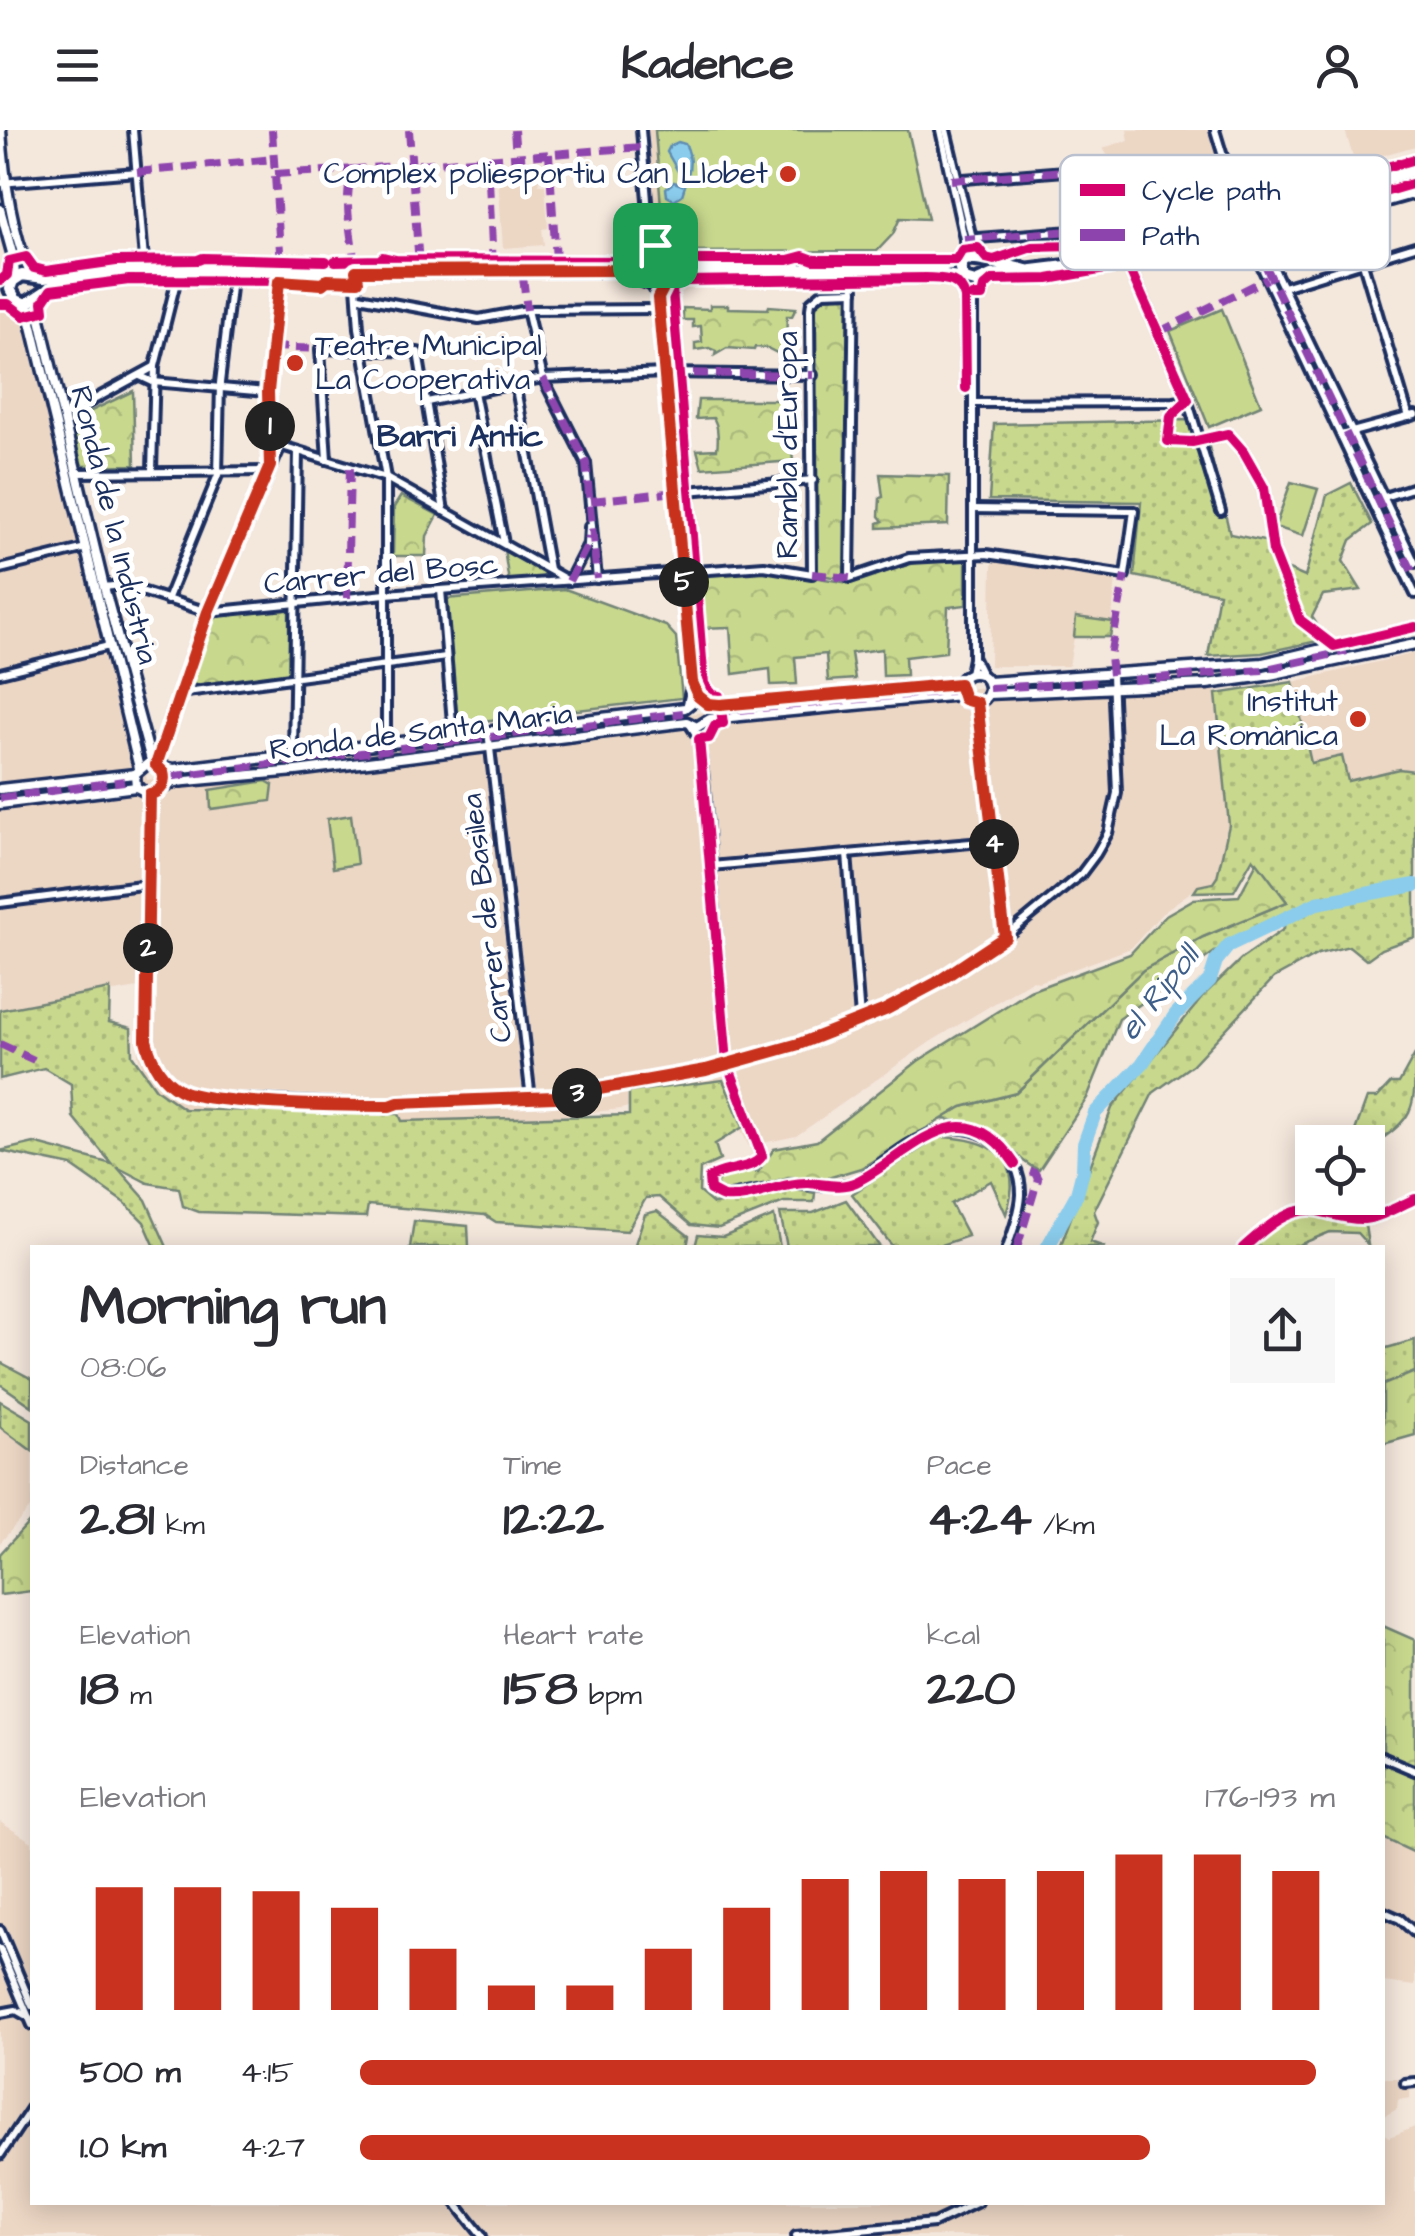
<!DOCTYPE html>
<meta charset="utf-8">
<style>
:root{--surface:#fff;--page:#f7f7f7;--text:#2b2b33;--muted:#7c7c81;--accent:#c8321e}
body{margin:0;font-family:"Architects Daughter",sans-serif;background:var(--page);color:var(--text);height:100vh;display:flex;flex-direction:column;font-size:38px;white-space:nowrap}
*{box-sizing:border-box;margin:0}
p{font-size:32px;color:var(--muted)}
.icon{flex:none;width:55px;height:55px;fill:none;stroke:currentColor;stroke-width:2;stroke-linecap:round;stroke-linejoin:round}
.map{position:relative;flex:1;overflow:hidden}
.panel{position:absolute;left:30px;top:1115px;width:1355px;height:960px;display:flex;flex-direction:column;background:var(--surface);border-radius:0px;box-shadow:0 5px 25px #0003}
.panel>*{flex:none}
.fabs{position:absolute;left:1295px;top:995px;display:grid;gap:20px}
.fabs a{display:grid;place-items:center;width:90px;height:90px;border-radius:0px;background:var(--surface);box-shadow:0 5px 25px #0003;font-size:50px}
.pin{position:absolute;display:grid;place-items:center;width:85px;height:85px;color:#fff;margin:-42px;border-radius:20px;box-shadow:0 5px 15px #0006}
.km{position:absolute;width:50px;height:50px;margin:-25px;border-radius:50%;background:#222;color:#fff;font-size:28px;line-height:50px;text-align:center}
.round{display:grid;place-items:center;flex:none;width:105px;height:105px;border-radius:0px;background:var(--page)}
.headline{display:flex;align-items:center;justify-content:space-between;height:170px;padding:0 50px}
h1{font-size:55px;font-weight:800;line-height:75px}
.figures{display:grid;grid-template-columns:repeat(3,1fr);gap:15px;height:170px;padding:10px 50px}
.figures div{display:grid;align-content:center}
.figures b{font-size:50px;font-weight:800}
.figures small{font-size:28px;font-weight:400}
.figures p{font-size:28px}
.chart{height:280px;padding:20px 50px}
.chart p{display:flex;justify-content:space-between}
.chart svg{width:100%;height:180px;margin-top:10px;stroke:var(--accent);stroke-width:6}
ul{padding:0 50px;list-style:none;font-size:32px}
li{display:grid;grid-template-columns:160px 120px 1fr;align-items:center;height:75px}
li i{height:25px;border-radius:12px;background:var(--accent)}
header{display:flex;justify-content:space-between;align-items:center;height:130px;padding:0 50px;background:var(--surface);font-size:45px;font-weight:800}
.map>svg:first-child{display:block}
.built{fill:#ecd6c4}
.grass{fill:url(#grass-dots);stroke:#728476;stroke-width:2.5}
.forest{fill:url(#forest-crowns);stroke:#728476;stroke-width:2.5}
.pitch{fill:#c8d88d;stroke:#728476;stroke-width:2.5}
.water{fill:url(#water-ripples);stroke:#5e8db3;stroke-width:2.5}
.lines{fill:none;stroke-linecap:round;stroke-linejoin:round}
.river{stroke:#8bccec;stroke-width:14}
.minor-casing{stroke:#1b2f5e;stroke-width:14}
.tertiary-casing{stroke:#1b2f5e;stroke-width:15}
.primary-casing{stroke:#1b2f5e;stroke-width:18}
.minor{stroke:#fff;stroke-width:6}
.tertiary{stroke:#fff;stroke-width:8}
.primary{stroke:#fff;stroke-width:10}
.quiet{stroke:#8e44ad;stroke-width:8;stroke-dasharray:15 8;stroke-linecap:butt}
.cycleway-casing{stroke:#fff;stroke-width:16}
.cycleway{stroke:#d6006c;stroke-width:10}
.route-casing{stroke:#fff;stroke-width:20}
.route{stroke:#c8321e;stroke-width:12}
.poi-dot{fill:#c8321e;stroke:#fff;stroke-width:4}
.labels{text-anchor:middle;dominant-baseline:central;stroke-width:10;stroke-linejoin:round;paint-order:stroke}
.poi-label{font-size:30px;fill:#1b2f5e;stroke:#fff;text-anchor:end}
.street-label{font-size:30px;fill:#1b2f5e;stroke:#fff}
.neighbourhood-label{font-size:32px;font-weight:bold;fill:#1b2f5e;stroke:#fff}
.water-label{font-size:32px;font-style:italic;fill:#3d5e89;stroke:#fff}
.key{fill:#fff;stroke:#bbc1cf;stroke-width:2.5}
.key-label{font-size:28px;fill:#1b2f5e}
</style>
<header><svg class="icon" aria-label="menu" viewBox="0 0 24 24"><path d="M4 6h16M4 12h16M4 18h16"/></svg>Kadence<svg class="icon" aria-label="person" viewBox="0 0 24 24"><circle cx="12" cy="8" r="4"/><path d="M4 21q1-7 8-7t8 7"/></svg></header>
<div class="map">
<svg width="1415" height="2106" viewBox="0 0 1415 2106">
<defs>
<pattern id="grass-dots" width="8" height="8" patternUnits="userSpaceOnUse" patternTransform="scale(2.5)"><rect width="8" height="8" fill="#c8d88d"/><path d="M2 2h.1M6 6h.1" fill="none" stroke="#abba7c" stroke-width="1.8" stroke-linecap="round"/></pattern>
<pattern id="forest-crowns" width="20" height="18" patternUnits="userSpaceOnUse" patternTransform="scale(2.5)"><rect width="20" height="18" fill="#c8d88d"/><path d="M2 6a3 3 0 1 1 6 0M12 15a3 3 0 1 1 6 0" fill="none" stroke="#abba7c"/></pattern>
<pattern id="water-ripples" width="26" height="14" patternUnits="userSpaceOnUse" patternTransform="scale(2.5)"><rect width="26" height="14" fill="#8bccec"/><path d="M2 4q2-2 4 0t4 0M15 11q2-2 4 0t4 0" fill="none" stroke="#71a6c2"/></pattern>
</defs>
<rect width="100%" height="100%" fill="#f4e7dc"/>
<filter id="ink" filterUnits="userSpaceOnUse"><feTurbulence type="fractalNoise" baseFrequency=".01" numOctaves="2"/><feDisplacementMap in="SourceGraphic" scale="20" xChannelSelector="R" yChannelSelector="G"/><feConvolveMatrix kernelMatrix="1 2 1 2 8 2 1 2 1" color-interpolation-filters="sRGB"/></filter>
<g filter="url(#ink)">
<g class="built">
<path d="M635,0H655L663,102L643,109Z"/>
<path d="M1127,0H1215L1231,50L1210,89L1155,103L1103,18L1129,10Z"/>
<path d="M1345,0H1415V16L1355,33Z"/>
<path d="M537,30L539,55H545L548,98L542,99L544,115L503,118L497,33Z"/>
<path d="M0,177L14,179L26,189L147,650L697,583L975,558L1204,547L1216,564L1229,695L1217,747L1213,754L1199,756L1164,781L1131,818L1038,852L1033,850L930,912L796,1006L749,1016L716,950L621,979L491,993L189,986L160,969L147,950L138,925L144,857L6,880L0,884Z"/>
<path d="M996,429L1116,448L1110,507H1074L1069,536H990L992,436Z"/>
<path d="M1415,523V641L1399,639L1347,651L1310,633L1293,552Z"/>
<path d="M0,1297L32,1321V1376L0,1413Z"/>
<path d="M0,1692L32,1712V2072H1382L1383,2003L1390,2007L1415,1997V2106H0Z"/>
<path d="M1382,1708L1415,1723V1856L1383,1852Z"/>
<path d="M1383,1948H1410V1968L1398,1970L1397,1979L1383,1987Z"/>
</g>
<g class="grass">
<path d="M1189,290L1208,313L1230,404L1278,414L1284,438L1305,447L1327,365L1351,353L1372,394L1351,410L1343,431L1361,460L1323,465L1312,487L1327,509L1262,523L1208,526L1219,463L1134,446L1141,372L989,370L994,294Z"/>
<path d="M1293,552L1311,633L1342,626L1348,651L1399,639L1415,641V807L1381,819L1366,830L1349,816L1318,824L1274,848L1192,935L1153,963L1094,1081L1098,1092L1090,1112L1105,1117H1060L1112,978L1205,864L1241,829L1284,799L1285,786L1226,814L1119,889L1087,968L1039,1040C1021,1033 1016,1022 1002,1009C986,994 962,991 941,989L962,977L1016,963L1143,840L1203,807L1287,772L1253,728L1234,761L1194,762L1198,756L1213,753L1217,747L1229,695L1216,564Z"/>
<path d="M110,859L109,892L131,898L132,925L156,959L184,979L399,984L402,991L629,985V962L723,950L743,997L715,1014L720,1030L700,1039L699,1062L713,1074C746,1071 784,1054 815,1063L814,1072H784L719,1098L691,1095L659,1067L646,1068L627,1101L496,1092L485,1085L368,1075L366,1087L199,1082L183,1076L179,1058L148,1053L117,1037L146,1070L167,1117H155L144,1092L126,1074L72,1036L0,1021L34,1013L112,1034L73,987L71,954L44,938L0,949V880Z"/>
<path d="M1415,924C1415,984 1415,986 1368,1019V1012H1351L1367,968H1377L1391,953H1399Z"/>
<path d="M939,1007C991,1008 1026,1027 1006,1084L991,1051L951,1074L968,1106L935,1117H893L852,1064Z"/>
<path d="M846,1070L880,1117H787L780,1083H813Z"/>
<path d="M657,1081L689,1106L687,1117H634L645,1084Z"/>
<path d="M1311,1083L1365,1095L1368,1115L1357,1103L1330,1102L1294,1117H1247L1268,1099Z"/>
<path d="M774,1086L780,1117H695L698,1105L723,1107Z"/>
<path d="M414,1091L468,1096L469,1117H410Z"/>
<path d="M1415,1210V1242L1383,1255V1219Z"/>
<path d="M0,1232L32,1249V1276L0,1254Z"/>
<path d="M0,1271L32,1290V1321L0,1297Z"/>
</g>
<g class="forest">
<path d="M854,161L847,449L812,444L810,179L816,166Z"/>
<path d="M710,175H728V178L768,179L769,176L796,178L792,186H787L786,212H793L795,219L779,220V224L767,218L755,217L754,220L727,218L715,225L716,221L709,218L695,220V213L702,212L701,196L693,197V190H683V178L710,179Z"/>
<path d="M133,261L135,335L82,336L70,291Z"/>
<path d="M698,270H792L791,280H786L785,312L791,314L793,331L702,338L697,320L717,319C718,313 719,295 713,288L696,289Z"/>
<path d="M880,344L949,346L948,395L878,398V393L883,391L879,386L880,368L883,367Z"/>
<path d="M401,366L438,385L427,406L426,426H393L394,377Z"/>
<path d="M504,419L542,441L545,448L509,453Z"/>
<path d="M966,428V475L948,477L946,522L905,527L906,545L883,546L882,519L851,523L855,549L828,551L826,524L795,527L797,554L771,555L770,539L733,544L730,497L699,498L697,445L770,440L849,453L921,431Z"/>
<path d="M289,479V543L193,557L187,552L212,487Z"/>
<path d="M1076,487L1113,492L1110,507H1074Z"/>
<path d="M266,651L273,655L271,671L211,679L210,660Z"/>
<path d="M1257,732L1287,772L1203,807L1143,840L1016,963L962,977L861,1038L828,1048L788,1047L746,1060L722,1061L716,1054C727,1041 742,1039 758,1042L774,1019L817,1011L918,931L1030,861L1130,824L1166,785L1194,769L1239,766Z"/>
<path d="M1415,1242V1305L1383,1314V1255Z"/>
<path d="M32,1389V1461L0,1465V1424Z"/>
<path d="M1383,1496L1415,1510V1723L1383,1708Z"/>
</g>
<g class="pitch">
<path d="M655,0H908L928,89L900,88L893,104L877,121L683,122L663,102Z"/>
<path d="M1222,179L1261,275L1209,297L1170,201Z"/>
<path d="M1291,352L1318,359L1303,406L1275,397Z"/>
<path d="M565,459L666,496L676,507L682,568L456,594L445,469Z"/>
<path d="M351,685L357,734L333,738L327,689Z"/>
</g>
<path class="water" d="M678,12L685,14C695,29 687,50 682,65L674,70L667,66L666,58L674,52L682,55L685,46L679,43L667,22L670,16Z"/>
<g class="lines">
<path class="river" d="M1047,1118L1077,1064L1083,1041L1084,1014L1095,983L1142,934L1176,884L1210,850L1216,831L1229,815L1317,773L1415,755"/>
<g class="minor-casing">
<g id="minor">
<path d="M133,0L145,141"/>
<path d="M641,0L650,105L648,128"/>
<path d="M940,0L964,109L965,130"/>
<path d="M946,0L977,129"/>
<path d="M1215,0L1233,59L1225,85L1227,99L1254,121L1415,464"/>
<path d="M951,50L1065,41L1097,91L1085,100L964,109"/>
<path d="M0,53L137,42"/>
<path d="M1233,59L1256,80L1265,118L1276,143L1415,433"/>
<path d="M1348,83L1409,287"/>
<path d="M1241,108L1277,103L1415,64"/>
<path d="M1124,124L1185,262L1221,381"/>
<path d="M355,141L359,198L386,348V613"/>
<path d="M854,141L850,448L909,428L986,424L1125,445L1134,381L973,379"/>
<path d="M652,156L658,167L692,553L687,574"/>
<path d="M1283,157L1415,116"/>
<path d="M359,167L479,189L527,180L659,179"/>
<path d="M527,180L543,248L586,333L597,449"/>
<path d="M140,246L153,252L267,262"/>
<path d="M515,253L549,439"/>
<path d="M474,262L504,413"/>
<path d="M427,272L543,248L665,243L813,245"/>
<path d="M974,273L1174,272L1188,270"/>
<path d="M64,286L154,237"/>
<path d="M1341,305L1415,285"/>
<path d="M282,316L386,348L567,450"/>
<path d="M270,330L267,262L280,141"/>
<path d="M327,330L320,219L418,222L444,381"/>
<path d="M152,340L155,236L179,140"/>
<path d="M77,343L269,341"/>
<path d="M676,362L813,350"/>
<path d="M1372,371L1415,357"/>
<path d="M0,439L86,418"/>
<path d="M569,451L588,414L589,397"/>
<path d="M104,457L122,455L208,482L386,464L764,436L812,444L810,179L811,172L823,162L854,161"/>
<path d="M441,460L453,605"/>
<path d="M167,470L218,345L220,253L233,140"/>
<path d="M974,529L982,545"/>
<path d="M0,543L109,516"/>
<path d="M970,543L973,528V170L979,151"/>
<path d="M179,563L446,527"/>
<path d="M977,573L1005,806"/>
<path d="M690,595L699,609L704,649L727,932L762,1026C752,1041 725,1037 709,1048L710,1060L725,1067L794,1054L831,1056L855,1053C881,1035 911,1007 942,1000C983,991 1022,1023 1021,1065C1020,1082 1013,1101 1007,1118"/>
<path d="M488,601L531,969"/>
<path d="M293,624L298,321"/>
<path d="M156,635L208,482L281,316L270,309"/>
<path d="M150,664L146,910C154,944 176,964 211,968L389,976L398,973L554,967L705,940L799,914L885,880L936,853L1005,807L1081,744L1096,724L1108,703L1117,663L1112,545"/>
<path d="M847,724L860,888"/>
<path d="M711,736L993,711"/>
<path d="M0,773L149,754"/>
<path d="M1382,1627L1415,1641"/>
<path d="M1382,1781L1400,1789L1415,1803"/>
<path d="M0,1800L32,1876"/>
<path d="M0,1819L32,1895"/>
<path d="M0,1883L16,1880L30,1888"/>
<path d="M1405,1953L1415,1952"/>
<path d="M0,2025L32,1977"/>
<path d="M455,2072L482,2106"/>
<path d="M796,2106L934,2093L978,2072"/>
</g>
</g>
<g class="tertiary-casing">
<g id="tertiary">
<path d="M1,0C4,49 11,101 31,146"/>
<path d="M0,79L14,130L15,148"/>
<path d="M38,166L39,185L104,457L152,634"/>
<path d="M20,174L30,188L139,638"/>
<circle cx="974" cy="558" r="15"/>
<path d="M988,552L1263,533L1415,497"/>
<path d="M988,564L1207,554L1265,546L1415,514"/>
<path d="M136,657L135,644L147,634L174,639L685,578L695,570L720,575L959,554"/>
<path d="M136,657L150,664L175,652L296,641L687,592L697,597L710,589L960,565"/>
<path d="M0,659L135,644"/>
<path d="M0,674L136,657"/>
</g>
</g>
<g class="primary-casing">
<g id="primary">
<path d="M922,139L963,132"/>
<path d="M616,140L656,155L684,144L718,141"/>
<path d="M1026,140C1016,137 972,128 965,130L960,139L965,149L975,152L991,145L1091,133L1415,40"/>
<path d="M113,142L55,155L26,174L16,170L10,159L13,151L22,145L44,148L99,140H616L635,136L656,126L676,134L719,140H916L963,148"/>
</g>
</g>
<use href="#minor" class="minor"/>
<use href="#tertiary" class="tertiary"/>
<use href="#primary" class="primary"/>
<g class="quiet">
<path d="M272,0L281,136"/>
<path d="M409,0L419,135"/>
<path d="M514,0L516,26"/>
<path d="M549,24L556,130"/>
<path d="M488,28L493,138"/>
<path d="M137,42L274,29"/>
<path d="M275,44L357,39"/>
<path d="M951,50L1065,41L1097,91L1085,100L964,109"/>
<path d="M1256,116L1415,447"/>
<path d="M355,136C353,111 339,57 357,39L642,17"/>
<path d="M523,147L527,180"/>
<path d="M1159,202L1267,149"/>
<path d="M272,217L320,219"/>
<path d="M670,243L813,245"/>
<path d="M543,248L586,333L597,449"/>
<path d="M591,371L676,362"/>
<path d="M812,444L850,448"/>
<path d="M569,451L588,414L589,406"/>
<path d="M347,468L350,337"/>
<path d="M1112,545L1110,526L1125,445"/>
<path d="M1133,550L1262,540L1347,521"/>
<path d="M989,558L1098,552"/>
<path d="M716,582L959,560"/>
<path d="M175,650V646L683,583"/>
<path d="M0,668L124,651"/>
<path d="M0,914L34,930"/>
<path d="M1017,1118L1038,1049L1035,1043L1026,1040"/>
</g>
<g class="cycleway-casing">
<g id="cycleway">
<path d="M1278,93L1415,53"/>
<path d="M335,131L380,130L383,127L396,130L631,131L640,126L644,116L661,115L676,127L687,130H788L803,126L814,130H956L962,120L978,118L986,128L994,130L1032,117L1117,115L1149,106L1219,77L1228,61L1238,59L1265,73L1331,50L1345,49L1415,29"/>
<path d="M0,151L7,145L9,131L26,127L34,138L46,141L116,131L198,130L203,128L326,131"/>
<path d="M973,166H982L984,157L992,150L1048,149L1128,135L1188,270L1171,286L1168,311L1192,312L1228,304L1243,321L1264,358L1273,421L1300,490L1334,516L1415,497"/>
<path d="M0,174H8L24,186L44,181L43,172L51,160L129,150L309,151L321,154L327,150L358,151"/>
<path d="M966,258L965,168C960,147 944,149 926,148L683,151L672,159L704,554L713,565L719,566L723,593L715,596L709,608L699,609L727,932L762,1026C752,1041 725,1037 709,1048L710,1060C714,1062 720,1066 724,1067C752,1070 781,1052 809,1053C824,1054 841,1059 856,1052C910,1026 961,953 1015,1034"/>
<path d="M1243,1118C1262,1101 1290,1074 1318,1081C1333,1084 1348,1090 1364,1089C1381,1087 1399,1076 1415,1069"/>
</g>
</g>
<use href="#cycleway" class="cycleway"/>
</g>
</g>
<g class="lines" filter="url(#ink)">
<g class="route-casing">
<path id="route" d="M648,115H655L669,131L672,140L658,168L692,552L698,566L708,574L720,575L959,554L964,569L977,573L1005,807L936,853L885,880L799,914L706,940L554,967L398,973L390,976C350,976 207,975 180,960C160,949 151,931 146,910L150,664C161,662 166,654 163,642L156,635L208,482L270,336L268,262L279,151L322,154L327,150L358,151L356,141L616,140L645,132Z"/>
</g>
<use href="#route" class="route"/>
</g>
<g class="poi-dot">
<circle cx="788" cy="44" r="10"/>
<circle cx="295" cy="233" r="10"/>
<circle cx="1358" cy="589" r="10"/>
</g>
<g class="labels">
<g class="poi-label">
<text x="768" y="44">Complex poliesportiu Can Llobet</text>
<text x="315" y="216" text-anchor="start">Teatre Municipal<tspan x="315" dy="34">La Cooperativa</tspan></text>
<text x="1338" y="572">Institut<tspan x="1338" dy="34">La Romànica</tspan></text>
</g>
<g class="street-label">
<text transform="translate(788 315) rotate(-90)">Rambla d'Europa</text>
<text transform="translate(114 395) rotate(76)">Ronda de la Indústria</text>
<text transform="translate(381 444) rotate(-5)">Carrer del Bosc</text>
<text transform="translate(421 602) rotate(-7)">Ronda de Santa Maria</text>
<text transform="translate(487 788) rotate(-97)">Carrer de Basilea</text>
</g>
<g class="neighbourhood-label">
<text x="460" y="306">Barri Antic</text>
</g>
<g class="water-label">
<text transform="translate(1159 863) rotate(-52)">el Ripoll</text>
</g>
</g>
<rect x="1060" y="25" width="330" height="115" rx="15" class="key"/>
<rect x="1080" y="54" width="45" height="12" fill="#d6006c"/>
<rect x="1080" y="99" width="45" height="12" fill="#8e44ad"/>
<g class="key-label">
<text x="1142" y="70">Cycle path</text>
<text x="1142" y="115">Path</text>
</g>
</svg>
<div class="fabs">
<a><svg class="icon" aria-label="locate" viewBox="0 0 24 24"><circle cx="12" cy="12" r="6"/><path d="M12 2v4M12 18v4M2 12h4M18 12h4"/></svg></a>
</div>
<div class="pin" style="left:655px;top:115px;background:#1e9e55"><svg class="icon" aria-label="arrive" viewBox="0 0 24 24"><path d="M6 21V4h12l-3 4 3 4H6"/></svg></div>
<b class="km" style="left:270px;top:296px">1</b>
<b class="km" style="left:148px;top:818px">2</b>
<b class="km" style="left:577px;top:963px">3</b>
<b class="km" style="left:994px;top:714px">4</b>
<b class="km" style="left:684px;top:452px">5</b>
<section class="panel">
<div class="headline"><div><h1>Morning run</h1><p>08:06</p></div><a class="round"><svg class="icon" aria-label="share" viewBox="0 0 24 24"><path d="M12 15V3M7 8l5-5 5 5M5 13v7h14v-7"/></svg></a></div>
<div class="figures">
<div><p>Distance</p><b>2.81<small> km</small></b></div>
<div><p>Time</p><b>12:22</b></div>
<div><p>Pace</p><b>4:24<small> /km</small></b></div>
</div>
<div class="figures">
<div><p>Elevation</p><b>18<small> m</small></b></div>
<div><p>Heart rate</p><b>158<small> bpm</small></b></div>
<div><p>kcal</p><b>220</b></div>
</div>
<div class="chart"><p><span>Elevation</span>176–193 m</p>
<svg viewBox="0 0 160 44" preserveAspectRatio="none"><path d="M5 44V14M15 44V14M25 44V15M35 44V19M45 44V29M55 44V38M65 44V38M75 44V29M85 44V19M95 44V12M105 44V10M115 44V12M125 44V10M135 44V6M145 44V6M155 44V10"/></svg>
</div>
<ul>
<li><b>500 m</b>4:15<i style="width:98%"></i></li>
<li><b>1.0 km</b>4:27<i style="width:81%"></i></li>
</ul>
</section>
</div>
